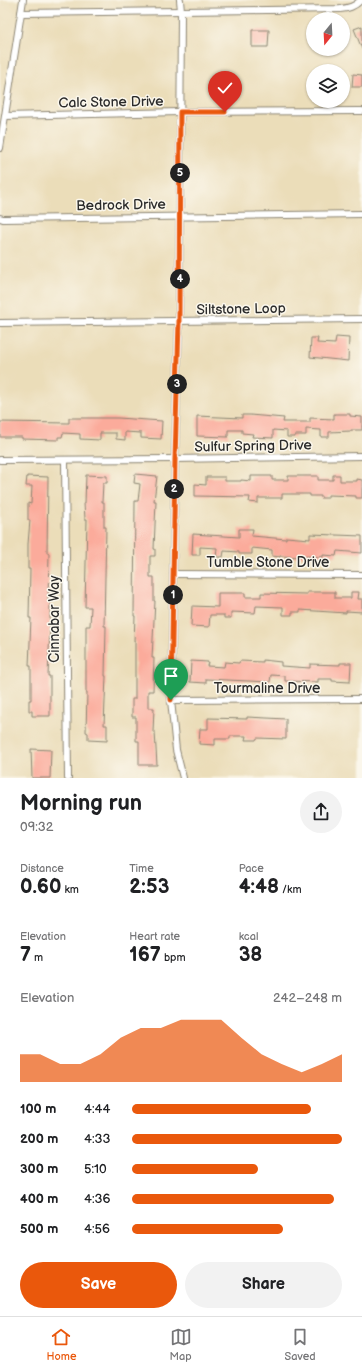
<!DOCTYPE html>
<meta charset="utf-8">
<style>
:root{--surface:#fff;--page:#f2f2f2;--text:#202124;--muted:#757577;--line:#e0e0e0;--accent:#ea580c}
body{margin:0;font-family:"Balsamiq Sans",sans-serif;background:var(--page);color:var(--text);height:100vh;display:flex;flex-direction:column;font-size:15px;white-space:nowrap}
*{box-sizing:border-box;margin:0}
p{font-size:13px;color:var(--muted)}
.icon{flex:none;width:22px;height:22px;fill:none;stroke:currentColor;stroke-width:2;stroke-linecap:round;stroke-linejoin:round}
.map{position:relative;height:778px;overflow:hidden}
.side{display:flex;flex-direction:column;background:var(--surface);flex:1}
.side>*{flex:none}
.needle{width:26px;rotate:198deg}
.buttons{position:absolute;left:306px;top:12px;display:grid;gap:8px}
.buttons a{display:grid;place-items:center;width:44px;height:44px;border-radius:50%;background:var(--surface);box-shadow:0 1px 3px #0004;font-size:20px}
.pin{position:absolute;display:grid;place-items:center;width:34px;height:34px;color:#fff;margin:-41px -17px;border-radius:50% 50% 50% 0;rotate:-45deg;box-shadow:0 0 4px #0007}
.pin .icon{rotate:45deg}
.km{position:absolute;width:20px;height:20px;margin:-10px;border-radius:50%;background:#222;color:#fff;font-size:11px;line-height:20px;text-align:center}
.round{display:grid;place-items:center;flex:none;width:42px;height:42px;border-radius:21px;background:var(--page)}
.head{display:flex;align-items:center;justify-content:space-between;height:68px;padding:0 20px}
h1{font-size:22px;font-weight:700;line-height:30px}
.stats{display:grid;grid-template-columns:repeat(3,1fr);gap:6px;height:68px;padding:4px 20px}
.stats div{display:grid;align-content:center}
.stats b{font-size:20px;font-weight:700}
.stats small{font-size:11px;font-weight:400}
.stats p{font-size:11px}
.chart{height:112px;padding:8px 20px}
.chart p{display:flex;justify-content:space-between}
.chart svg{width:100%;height:72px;margin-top:4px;fill:var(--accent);opacity:.7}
.button{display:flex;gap:8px;margin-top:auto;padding:8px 20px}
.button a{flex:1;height:46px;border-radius:24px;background:var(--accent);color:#fff;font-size:16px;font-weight:700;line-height:46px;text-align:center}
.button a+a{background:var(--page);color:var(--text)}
ul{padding:0 20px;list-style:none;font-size:13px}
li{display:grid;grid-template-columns:64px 48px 1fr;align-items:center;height:30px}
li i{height:10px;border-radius:5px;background:var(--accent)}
.tabs{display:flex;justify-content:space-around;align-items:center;height:56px;border-top:1px solid var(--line);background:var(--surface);font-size:11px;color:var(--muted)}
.tabs a{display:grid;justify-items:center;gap:2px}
.tabs .selected{color:var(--accent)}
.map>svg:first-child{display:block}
.building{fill:#fbab9b}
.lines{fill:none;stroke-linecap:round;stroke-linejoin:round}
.minor-casing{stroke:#8b8472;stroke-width:8}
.minor{stroke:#fff;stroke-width:6}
.route-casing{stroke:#fff;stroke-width:8}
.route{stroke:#ea580c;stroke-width:5}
.labels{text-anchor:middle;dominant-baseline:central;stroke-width:3;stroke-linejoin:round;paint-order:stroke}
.street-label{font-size:14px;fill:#2b2b2b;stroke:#fbf7ec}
</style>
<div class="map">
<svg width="362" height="778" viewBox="0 0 362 778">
<rect width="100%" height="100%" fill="#fbf7ec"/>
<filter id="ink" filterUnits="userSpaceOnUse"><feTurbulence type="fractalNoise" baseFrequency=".025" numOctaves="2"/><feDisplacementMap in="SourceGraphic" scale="8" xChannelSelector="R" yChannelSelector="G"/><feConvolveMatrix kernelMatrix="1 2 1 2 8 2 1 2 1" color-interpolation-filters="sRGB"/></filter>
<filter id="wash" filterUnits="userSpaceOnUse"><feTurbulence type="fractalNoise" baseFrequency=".012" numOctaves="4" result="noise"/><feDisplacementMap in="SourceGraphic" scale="16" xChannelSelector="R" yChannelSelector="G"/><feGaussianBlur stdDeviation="0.9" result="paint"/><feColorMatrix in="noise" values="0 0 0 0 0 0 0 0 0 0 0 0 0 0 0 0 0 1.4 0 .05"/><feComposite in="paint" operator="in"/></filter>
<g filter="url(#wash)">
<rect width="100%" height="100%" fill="#ebddb9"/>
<g id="blocks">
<g class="building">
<path d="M362,26V49L354,29Z"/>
<path d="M252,30H269L268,47H252Z"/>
<path d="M353,74L362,75V87H352Z"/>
<path d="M336,337L349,338L348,361L310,357L311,338H318L317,343L335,344Z"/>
<path d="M334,414H350V416L362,417V430H351V431L329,432V437H321V430L306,429V435H295V437H287V431L273,430V438L252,437L253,434L242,433V430H228V437L197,436V416L242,418V415H250L284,418L283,422H310V418L334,419Z"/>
<path d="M69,418H118L162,421L161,439L141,438V433L125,432V440L116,439V433H100V440L80,439V434L63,433L62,437H58V440L22,439V437H0V422L69,423Z"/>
<path d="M135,474L157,476L154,501H156L154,549H155V556H150V577H154V601H155L152,658H154L153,691H148V708H154L153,732H155L157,765H139V741H136V717H132V699H135V641H134L135,616H134L135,501H138L140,484L134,483Z"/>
<path d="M86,475L107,476V483H103L102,502H104V527H106L104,626H106L105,676H106L104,725H107V741L88,740V733L86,732L87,692H86V626H90L91,607H85L87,519H85L84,503H85Z"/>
<path d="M333,475H340V481H357V479L362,480V498H356V496L328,495V498H321V496H310V494H282V498H258V503L249,502L250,497L195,496V484L206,485V477H225V481H241V480L251,481V476H272V480H288V476H318V480H333Z"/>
<path d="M27,476L48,477L47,553H49L48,602H50V627L48,676H50V716H32V711H29V700H31V666H29L31,618H29L30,569H28V544L30,520H28V503L31,504L32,486H26Z"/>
<path d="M239,529H253L252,536L286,539V537L310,539V534L362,536V553L337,551L336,556L323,555V557L301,556V557L280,556V557L272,556V550L252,548V554H239V552L224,551L223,557H216L217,548L200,547V555H192L193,534L239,537Z"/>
<path d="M307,592H335V598H351V592H359L358,599H362V612L346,611V613L300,610V612H292V615H283V607L256,606L255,613L231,612V618H224V615H210L209,627L191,626L192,606L218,607V593H245V597H261V593L307,594Z"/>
<path d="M263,660L281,662V666L310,668V664L340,665V663H351L350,682L332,681V679H318V682L285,681V676L271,675L270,682L206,679V683L190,682L191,661L208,662L207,666L224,667L225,662L239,663L240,661L263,662Z"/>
<path d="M247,717L286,719V739L257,738L256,740H245L246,736H230V739H215V745L199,744L200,729H208V718L247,719Z"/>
<path d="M31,749L51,750L50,778H32Z"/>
</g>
</g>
</g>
<g filter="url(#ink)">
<use href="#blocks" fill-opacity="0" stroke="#8b8472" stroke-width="1"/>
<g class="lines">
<g class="minor-casing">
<g id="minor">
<path d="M180,0L181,11L179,322L175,459L171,700L176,750L183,778"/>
<path d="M21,13L340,9C349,8 354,7 361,0"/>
<path d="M5,116L180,112L362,111"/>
<path d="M0,148L23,0"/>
<path d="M0,218L3,219L362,214"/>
<path d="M0,323L362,319"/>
<path d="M0,460L175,459L362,456"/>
<path d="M65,460L68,778"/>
<path d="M173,574L362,575"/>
<path d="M171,700L362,699"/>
</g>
</g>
<use href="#minor" class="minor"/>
</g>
</g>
<g class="lines" filter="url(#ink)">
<g class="route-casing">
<path id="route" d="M171,700L175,459L179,322L180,112H225"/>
</g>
<use href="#route" class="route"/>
</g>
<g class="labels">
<g class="street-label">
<text transform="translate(111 102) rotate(-1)">Calc Stone Drive</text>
<text transform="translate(121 205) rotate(-1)">Bedrock Drive</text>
<text transform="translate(241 309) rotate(-1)">Siltstone Loop</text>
<text transform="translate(253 446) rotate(-1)">Sulfur Spring Drive</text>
<text x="268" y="562">Tumble Stone Drive</text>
<text transform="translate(54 619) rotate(-90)">Cinnabar Way</text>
<text x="267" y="688">Tourmaline Drive</text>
</g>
</g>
</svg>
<div class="buttons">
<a><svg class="needle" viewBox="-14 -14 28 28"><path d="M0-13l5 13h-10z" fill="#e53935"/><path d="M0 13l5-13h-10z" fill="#757577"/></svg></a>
<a><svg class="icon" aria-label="layers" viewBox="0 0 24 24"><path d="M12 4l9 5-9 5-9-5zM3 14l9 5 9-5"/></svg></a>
</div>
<div class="pin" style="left:171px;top:700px;background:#1e9e55"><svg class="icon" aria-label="arrive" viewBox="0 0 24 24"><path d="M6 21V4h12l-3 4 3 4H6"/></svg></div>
<div class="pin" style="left:225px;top:112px;background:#d93025"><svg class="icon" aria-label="check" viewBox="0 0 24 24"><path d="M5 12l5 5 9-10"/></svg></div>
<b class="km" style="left:173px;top:595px">1</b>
<b class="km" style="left:174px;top:489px">2</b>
<b class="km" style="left:177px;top:384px">3</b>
<b class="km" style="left:180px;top:279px">4</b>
<b class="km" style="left:180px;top:173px">5</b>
</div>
<section class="side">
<div class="head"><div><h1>Morning run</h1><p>09:32</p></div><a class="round"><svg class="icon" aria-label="share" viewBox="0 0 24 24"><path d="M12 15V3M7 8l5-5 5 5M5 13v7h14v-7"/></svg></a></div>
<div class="stats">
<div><p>Distance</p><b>0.60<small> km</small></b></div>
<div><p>Time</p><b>2:53</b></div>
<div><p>Pace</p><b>4:48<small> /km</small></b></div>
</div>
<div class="stats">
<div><p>Elevation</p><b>7<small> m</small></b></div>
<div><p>Heart rate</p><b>167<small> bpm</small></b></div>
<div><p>kcal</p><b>38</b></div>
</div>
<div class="chart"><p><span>Elevation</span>242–248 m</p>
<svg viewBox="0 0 160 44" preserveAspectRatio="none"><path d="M0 44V27L10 27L20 33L30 33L40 27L50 17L60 11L70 11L80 6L90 6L100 6L110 17L120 27L130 33L140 38L150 33L160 27V44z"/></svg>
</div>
<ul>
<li><b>100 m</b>4:44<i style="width:85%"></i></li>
<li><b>200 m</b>4:33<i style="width:100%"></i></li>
<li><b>300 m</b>5:10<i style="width:60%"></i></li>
<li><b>400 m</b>4:36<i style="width:96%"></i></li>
<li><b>500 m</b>4:56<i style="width:72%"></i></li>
</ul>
<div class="button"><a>Save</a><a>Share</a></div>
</section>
<nav class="tabs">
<a class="selected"><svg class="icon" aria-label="home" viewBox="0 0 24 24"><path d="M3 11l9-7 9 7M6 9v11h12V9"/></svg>Home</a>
<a><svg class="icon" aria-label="map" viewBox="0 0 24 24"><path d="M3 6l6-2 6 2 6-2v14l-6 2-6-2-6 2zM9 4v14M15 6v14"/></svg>Map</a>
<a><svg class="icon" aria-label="saved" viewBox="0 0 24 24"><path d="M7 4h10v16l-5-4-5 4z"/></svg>Saved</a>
</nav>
